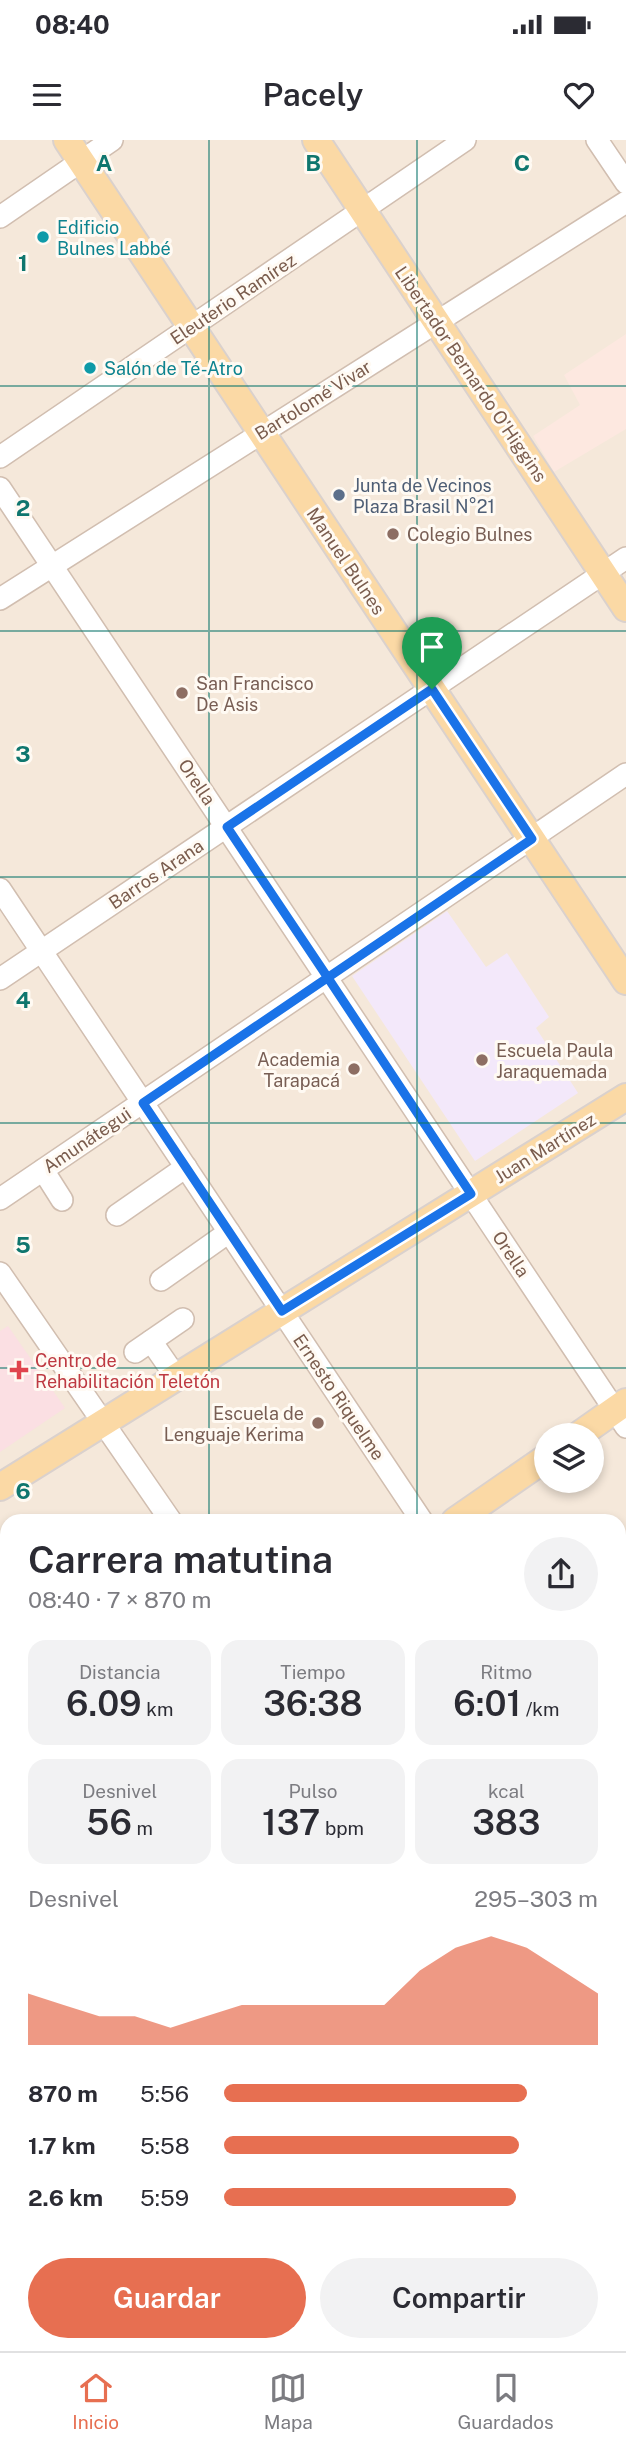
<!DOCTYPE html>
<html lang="es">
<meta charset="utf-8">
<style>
:root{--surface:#fff;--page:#f2f2f3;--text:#2b2b33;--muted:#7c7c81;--line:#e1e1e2;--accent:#e76f51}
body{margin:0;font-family:"Public Sans",sans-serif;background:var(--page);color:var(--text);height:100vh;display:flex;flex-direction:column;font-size:26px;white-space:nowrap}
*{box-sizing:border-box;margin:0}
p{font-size:23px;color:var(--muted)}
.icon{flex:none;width:38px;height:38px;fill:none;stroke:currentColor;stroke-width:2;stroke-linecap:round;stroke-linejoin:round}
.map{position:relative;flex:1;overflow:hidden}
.panel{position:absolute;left:0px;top:1374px;width:626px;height:838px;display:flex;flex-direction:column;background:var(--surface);border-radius:21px 21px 0 0;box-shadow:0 4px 10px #0003}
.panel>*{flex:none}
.controls{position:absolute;left:534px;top:1283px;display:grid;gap:14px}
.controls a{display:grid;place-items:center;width:70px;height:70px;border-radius:50%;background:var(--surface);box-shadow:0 4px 10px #0003;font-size:35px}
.pin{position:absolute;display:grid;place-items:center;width:60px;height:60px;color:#fff;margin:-72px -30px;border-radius:50% 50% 50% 0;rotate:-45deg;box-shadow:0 0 7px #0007}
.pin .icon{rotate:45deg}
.round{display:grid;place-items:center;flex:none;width:74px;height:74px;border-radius:37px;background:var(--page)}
.summary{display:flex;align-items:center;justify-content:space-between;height:119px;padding:0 28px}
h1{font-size:38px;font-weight:600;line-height:52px}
.figures{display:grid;grid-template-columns:repeat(3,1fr);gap:10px;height:119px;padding:7px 28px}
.figures div{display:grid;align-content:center;border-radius:18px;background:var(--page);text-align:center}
.figures b{font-size:35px;font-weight:600}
.figures small{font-size:19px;font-weight:400}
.figures p{font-size:19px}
.chart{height:196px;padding:14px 28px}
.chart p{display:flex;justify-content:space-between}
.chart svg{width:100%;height:126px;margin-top:7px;fill:var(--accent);opacity:.7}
.action{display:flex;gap:14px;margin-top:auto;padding:14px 28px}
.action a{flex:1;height:80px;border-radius:42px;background:var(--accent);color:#fff;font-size:28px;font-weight:600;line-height:80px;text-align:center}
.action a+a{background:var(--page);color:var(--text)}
ul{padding:0 28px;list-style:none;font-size:23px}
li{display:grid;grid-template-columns:112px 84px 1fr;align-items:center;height:52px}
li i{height:18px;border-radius:9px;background:var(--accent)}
.status{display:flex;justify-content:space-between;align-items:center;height:49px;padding:0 35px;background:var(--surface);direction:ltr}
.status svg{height:19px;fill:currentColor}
header{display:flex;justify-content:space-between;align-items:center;height:91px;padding:0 28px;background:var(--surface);font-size:32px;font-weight:600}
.tabs{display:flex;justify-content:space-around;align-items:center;height:98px;border-top:2px solid var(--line);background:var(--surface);font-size:19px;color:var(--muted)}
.tabs a{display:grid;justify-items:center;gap:4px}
.tabs .selected{color:var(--accent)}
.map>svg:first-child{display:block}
.residential{fill:#f5e8da;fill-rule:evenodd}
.commercial{fill:#fde8e0}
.education{fill:#f3e8fa}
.medical{fill:#fbdfe3}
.green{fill:#d8ecc9}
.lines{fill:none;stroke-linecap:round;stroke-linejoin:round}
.minor-casing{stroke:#d1beb0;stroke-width:24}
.major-casing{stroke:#dad1cd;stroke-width:30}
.minor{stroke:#fff;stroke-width:21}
.major{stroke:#fbd9a5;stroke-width:26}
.route-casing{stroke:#fff;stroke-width:14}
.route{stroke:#1a73e8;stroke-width:9}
.grid{fill:none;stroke:#0f766e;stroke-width:2;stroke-opacity:0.55}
.culture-dot{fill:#0f9aa8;stroke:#fffaf3;stroke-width:2.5}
.service-dot{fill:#5c6f8a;stroke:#fffaf3;stroke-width:2.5}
.education-dot{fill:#8d6e63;stroke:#fffaf3;stroke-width:2.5}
.health-dot{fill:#e0444e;stroke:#fffaf3;stroke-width:2.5}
.labels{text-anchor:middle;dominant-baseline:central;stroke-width:6;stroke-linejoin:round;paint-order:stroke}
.culture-label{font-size:18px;fill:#0d838f;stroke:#fffaf3;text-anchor:start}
.street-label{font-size:18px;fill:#7a5c4d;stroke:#fffaf3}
.service-label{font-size:18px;fill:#4e5e75;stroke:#fffaf3;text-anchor:start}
.education-label{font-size:18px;fill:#785e54;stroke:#fffaf3;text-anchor:start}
.health-label{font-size:18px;fill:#be3a42;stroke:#fffaf3;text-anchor:start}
.grid-label{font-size:23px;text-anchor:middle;font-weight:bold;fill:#0f766e;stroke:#fffaf3;stroke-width:6;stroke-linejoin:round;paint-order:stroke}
</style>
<div class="status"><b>08:40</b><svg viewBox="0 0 49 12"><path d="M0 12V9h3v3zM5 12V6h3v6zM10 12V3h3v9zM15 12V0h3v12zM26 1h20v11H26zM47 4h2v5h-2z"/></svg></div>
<header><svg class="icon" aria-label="menu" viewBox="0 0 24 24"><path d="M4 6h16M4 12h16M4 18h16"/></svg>Pacely<svg class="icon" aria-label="heart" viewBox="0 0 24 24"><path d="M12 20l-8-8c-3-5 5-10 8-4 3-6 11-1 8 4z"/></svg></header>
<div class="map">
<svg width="626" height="2211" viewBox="0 0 626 2211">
<rect width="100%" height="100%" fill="#fdf6ec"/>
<path class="residential" d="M0,0H626V2211H0ZM546,1295H592V1340H546ZM7,1381H620V2205H7Z"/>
<path class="commercial" d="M626,194V289L554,332L533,296L580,265L564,235Z"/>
<path class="education" d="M447,771L486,827L507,813L549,877L536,888L578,953L475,1021L352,836Z"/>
<path class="medical" d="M8,1186L65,1268L0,1312V1191Z"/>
<path class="green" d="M0,1406L7,1417V1449L0,1454Z"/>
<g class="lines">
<g class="minor-casing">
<g id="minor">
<path d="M597,0L626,43"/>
<path d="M0,77L112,0"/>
<path d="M0,317L465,0"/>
<path d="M0,348L626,1287"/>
<path d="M0,459L626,62"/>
<path d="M0,749L422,1381"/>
<path d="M0,839L626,418"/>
<path d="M43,1030L62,1060"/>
<path d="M0,1059L626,634"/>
<path d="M117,1075L186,1027"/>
<path d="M0,1133L171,1381"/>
<path d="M161,1140L229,1092"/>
<path d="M151,1201L176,1237"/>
<path d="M135,1212L183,1179"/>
<path d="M620,1411L626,1407"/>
<path d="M0,1516L7,1527"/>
<path d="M620,1565L626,1561"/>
<path d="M620,1676L626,1686"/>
<path d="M620,1838L626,1834"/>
<path d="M0,1910L7,1920"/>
<path d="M0,1968L7,1963"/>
<path d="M620,1989L626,1985"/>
<path d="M620,2030L626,2039"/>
<path d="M0,2086L7,2096"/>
<path d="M620,2121L626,2116"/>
<path d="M202,2205L207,2211"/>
<path d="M53,2211L62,2205"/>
<path d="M262,2211L272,2205"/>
<path d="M491,2211L499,2205"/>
</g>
</g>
<g class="major-casing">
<g id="major">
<path d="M67,0L626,841"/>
<path d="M316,0L626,468"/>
<path d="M579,1295L626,1262"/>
<path d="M0,1347L626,957"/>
<path d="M455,1381L546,1318"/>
<path d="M0,1696L7,1691"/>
</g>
</g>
<use href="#minor" class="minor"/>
<use href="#major" class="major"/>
</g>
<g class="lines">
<g class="route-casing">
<path id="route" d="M432,549L532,699L143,963L282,1171L471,1054L455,1030L328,838L318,823L227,687L432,549"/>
</g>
<use href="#route" class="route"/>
</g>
<path class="grid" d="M209,0V1381M417,0V1381M0,246H626M0,491H626M0,737H626M0,983H626M0,1228H626M0,1474H7M620,1474H626M0,1720H7M620,1720H626M0,1965H7M620,1965H626M209,2205V2211M417,2205V2211"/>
<g class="culture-dot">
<circle cx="43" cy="97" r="7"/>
<circle cx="90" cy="228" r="7"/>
</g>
<circle class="service-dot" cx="339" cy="355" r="7"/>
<g class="education-dot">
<circle cx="393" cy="394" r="7"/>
<circle cx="182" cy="553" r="7"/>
<circle cx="482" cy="920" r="7"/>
<circle cx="354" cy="929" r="7"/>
<circle cx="318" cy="1283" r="7"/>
</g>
<path class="health-dot" d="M15.5 1219.5h7v7h7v7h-7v7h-7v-7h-7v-7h7z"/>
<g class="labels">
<g class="culture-label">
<text x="57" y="87">Edificio<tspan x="57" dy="21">Bulnes Labbé</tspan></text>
<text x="104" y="228">Salón de Té-Atro</text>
</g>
<g class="street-label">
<text transform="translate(233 159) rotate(-34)">Eleuterio Ramírez</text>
<text transform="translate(471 234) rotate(56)">Libertador Bernardo O'Higgins</text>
<text transform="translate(313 260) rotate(-32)">Bartolomé Vivar</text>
<text transform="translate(346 421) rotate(56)">Manuel Bulnes</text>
<text transform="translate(197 642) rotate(56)">Orella</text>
<text transform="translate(156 734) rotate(-34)">Barros Arana</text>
<text transform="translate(87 1000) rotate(-34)">Amunátegui</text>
<text transform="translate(545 1008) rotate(-32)">Juan Martínez</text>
<text transform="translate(511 1114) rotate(56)">Orella</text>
<text transform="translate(339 1257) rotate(56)">Ernesto Riquelme</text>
</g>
<g class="service-label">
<text x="353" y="345">Junta de Vecinos<tspan x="353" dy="21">Plaza Brasil N°21</tspan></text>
</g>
<g class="education-label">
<text x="407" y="394">Colegio Bulnes</text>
<text x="196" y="543">San Francisco<tspan x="196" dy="21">De Asis</tspan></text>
<text x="496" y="910">Escuela Paula<tspan x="496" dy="21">Jaraquemada</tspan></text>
<text x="340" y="919" text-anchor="end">Academia<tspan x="340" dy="21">Tarapacá</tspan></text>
<text x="304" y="1273" text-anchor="end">Escuela de<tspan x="304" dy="21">Lenguaje Kerima</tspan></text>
</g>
<g class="health-label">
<text x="35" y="1220">Centro de<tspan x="35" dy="21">Rehabilitación Teletón</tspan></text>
</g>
</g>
<g class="grid-label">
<text x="104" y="31">A</text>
<text x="313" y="31">B</text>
<text x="522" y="31">C</text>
<text x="23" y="131">1</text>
<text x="23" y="376">2</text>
<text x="23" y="622">3</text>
<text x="23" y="868">4</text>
<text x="23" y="1113">5</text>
<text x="23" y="1359">6</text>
</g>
</svg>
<div class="controls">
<a><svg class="icon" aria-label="layers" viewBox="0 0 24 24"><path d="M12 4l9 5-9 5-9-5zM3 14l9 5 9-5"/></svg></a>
</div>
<div class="pin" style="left:432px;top:549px;background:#1e9e55"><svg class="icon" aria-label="arrive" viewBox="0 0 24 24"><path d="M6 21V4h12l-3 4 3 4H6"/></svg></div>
<section class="panel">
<div class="summary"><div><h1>Carrera matutina</h1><p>08:40 · 7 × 870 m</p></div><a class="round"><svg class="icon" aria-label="share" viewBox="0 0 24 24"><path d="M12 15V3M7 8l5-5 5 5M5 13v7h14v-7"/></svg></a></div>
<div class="figures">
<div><p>Distancia</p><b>6.09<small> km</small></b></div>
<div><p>Tiempo</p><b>36:38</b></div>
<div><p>Ritmo</p><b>6:01<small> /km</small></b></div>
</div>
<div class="figures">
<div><p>Desnivel</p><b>56<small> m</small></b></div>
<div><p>Pulso</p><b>137<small> bpm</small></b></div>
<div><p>kcal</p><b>383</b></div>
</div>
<div class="chart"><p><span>Desnivel</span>295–303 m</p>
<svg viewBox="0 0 160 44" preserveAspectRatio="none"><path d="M0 44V26L10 30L20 34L30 34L40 38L50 34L60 30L70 30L80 30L90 30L100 30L110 18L120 10L130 6L140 10L150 18L160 26V44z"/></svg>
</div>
<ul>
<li><b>870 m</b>5:56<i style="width:81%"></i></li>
<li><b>1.7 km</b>5:58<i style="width:79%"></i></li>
<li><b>2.6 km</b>5:59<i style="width:78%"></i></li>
</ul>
<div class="action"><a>Guardar</a><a>Compartir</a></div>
</section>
</div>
<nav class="tabs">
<a class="selected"><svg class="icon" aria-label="home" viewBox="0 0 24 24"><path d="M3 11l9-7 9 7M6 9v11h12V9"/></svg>Inicio</a>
<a><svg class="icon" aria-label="map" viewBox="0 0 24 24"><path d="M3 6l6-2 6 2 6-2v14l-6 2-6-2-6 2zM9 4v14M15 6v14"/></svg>Mapa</a>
<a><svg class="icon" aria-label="saved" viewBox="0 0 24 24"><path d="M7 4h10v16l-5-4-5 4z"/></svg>Guardados</a>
</nav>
